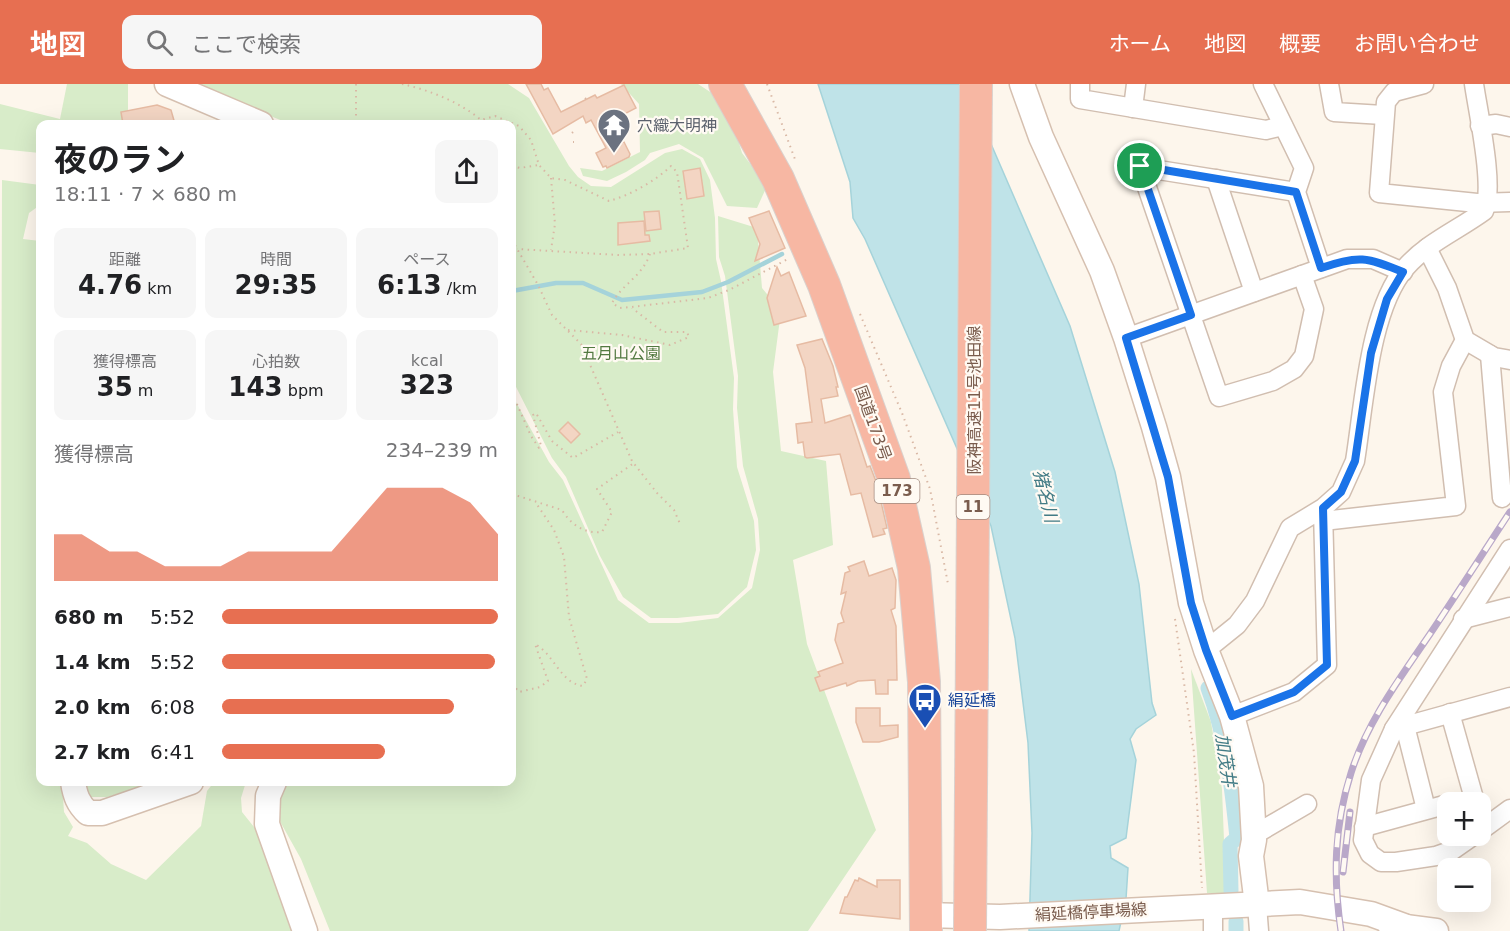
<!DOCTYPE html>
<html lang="ja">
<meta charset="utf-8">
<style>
:root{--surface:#fff;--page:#f6f6f6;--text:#202124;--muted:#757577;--accent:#e76f51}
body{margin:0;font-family:"DejaVu Sans","Noto Sans JP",sans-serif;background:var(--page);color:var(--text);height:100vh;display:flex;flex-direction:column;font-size:22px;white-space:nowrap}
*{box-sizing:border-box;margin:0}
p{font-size:20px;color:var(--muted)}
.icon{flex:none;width:33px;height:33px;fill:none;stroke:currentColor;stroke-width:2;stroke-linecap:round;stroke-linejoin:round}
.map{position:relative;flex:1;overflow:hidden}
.drawer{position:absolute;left:36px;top:36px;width:480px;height:666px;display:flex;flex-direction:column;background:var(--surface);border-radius:12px;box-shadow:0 6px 24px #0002}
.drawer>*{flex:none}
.tools{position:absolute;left:1437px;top:708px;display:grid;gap:12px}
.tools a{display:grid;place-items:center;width:54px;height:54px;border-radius:12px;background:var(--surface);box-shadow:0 6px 24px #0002;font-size:30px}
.pin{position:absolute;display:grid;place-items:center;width:51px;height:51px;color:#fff;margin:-26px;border:3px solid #fff;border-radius:50%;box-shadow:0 2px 6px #0007}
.round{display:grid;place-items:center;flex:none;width:63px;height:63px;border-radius:12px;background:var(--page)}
.summary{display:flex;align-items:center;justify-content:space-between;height:102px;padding:0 18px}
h1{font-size:33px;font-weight:700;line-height:45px}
.figures{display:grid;grid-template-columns:repeat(3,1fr);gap:9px;height:102px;padding:6px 18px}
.figures div{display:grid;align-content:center;border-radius:12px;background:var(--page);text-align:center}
.figures b{font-size:26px;font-weight:700}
.figures small{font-size:16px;font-weight:400}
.figures p{font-size:16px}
.chart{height:168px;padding:12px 18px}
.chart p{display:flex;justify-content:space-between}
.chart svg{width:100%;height:108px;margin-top:6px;fill:var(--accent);opacity:.7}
ul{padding:0 18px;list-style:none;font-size:20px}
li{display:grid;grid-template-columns:96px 72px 1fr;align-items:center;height:45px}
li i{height:15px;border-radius:8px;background:var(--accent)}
header{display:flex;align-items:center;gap:36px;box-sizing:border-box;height:84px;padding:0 30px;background:var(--accent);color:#fff}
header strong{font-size:28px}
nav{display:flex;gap:33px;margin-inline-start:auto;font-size:21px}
.search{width:420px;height:54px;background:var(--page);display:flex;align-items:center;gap:15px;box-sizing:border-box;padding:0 21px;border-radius:12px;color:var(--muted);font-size:22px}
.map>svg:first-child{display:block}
.green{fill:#d8ecc9}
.water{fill:#bfe3e8;stroke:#a5d3da;stroke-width:1.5}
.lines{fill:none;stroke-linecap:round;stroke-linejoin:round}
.stream{stroke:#a5d3da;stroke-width:4.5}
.canal{stroke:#bfe3e8;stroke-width:15}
.building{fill:#f3d5c3;stroke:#e6bba3;stroke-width:1.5}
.street-casing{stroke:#d1beb0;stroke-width:21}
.secondary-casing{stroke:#d6c0b0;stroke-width:27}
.highway-casing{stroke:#dad1cd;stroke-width:34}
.path{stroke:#d9b8a5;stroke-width:2;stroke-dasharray:1.5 4.5;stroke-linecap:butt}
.street{stroke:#fff;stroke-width:18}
.secondary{stroke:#fff;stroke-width:24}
.highway{stroke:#f7b7a3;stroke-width:32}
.rail-casing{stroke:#b9a8c9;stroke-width:7}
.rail{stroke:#fffaf3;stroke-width:4.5;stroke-dasharray:14;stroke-linecap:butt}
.highway-bridge-casing{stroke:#dad1cd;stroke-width:34;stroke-linecap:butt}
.highway-bridge{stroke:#f7b7a3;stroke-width:32}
.route-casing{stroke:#fff;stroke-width:12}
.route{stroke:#1a73e8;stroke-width:8}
.labels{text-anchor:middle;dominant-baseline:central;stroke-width:4.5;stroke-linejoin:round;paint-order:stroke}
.shield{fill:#fffaf3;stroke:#a28b7f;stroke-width:1.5}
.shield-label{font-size:15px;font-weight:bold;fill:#7a5c4d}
.worship-label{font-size:16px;fill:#5b616d;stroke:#fffaf3;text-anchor:start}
.park-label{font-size:16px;fill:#537a41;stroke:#fffaf3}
.street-label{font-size:16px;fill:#7a5c4d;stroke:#fffaf3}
.transit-label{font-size:16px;fill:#164399;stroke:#fffaf3;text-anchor:start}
.water-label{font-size:18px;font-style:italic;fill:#437c86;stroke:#fffaf3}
</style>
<header>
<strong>地図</strong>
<div class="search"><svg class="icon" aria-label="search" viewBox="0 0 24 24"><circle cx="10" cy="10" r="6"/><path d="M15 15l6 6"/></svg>ここで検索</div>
<nav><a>ホーム</a><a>地図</a><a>概要</a><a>お問い合わせ</a></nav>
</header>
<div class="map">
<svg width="1510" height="847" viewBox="0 0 1510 847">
<rect width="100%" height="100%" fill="#fdf6ec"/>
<g class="green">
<path d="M67,0H128V37L152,40H40V69L0,65V20L60,35Z"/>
<path d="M192,0H508L529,14L569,82L578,93L591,102L611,103L665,69L682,65L700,75L710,96L715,134L716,175L721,197L734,294L733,325L737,383L754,437L756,466L747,503L718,530L677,534H651L623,513L600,472L566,393L552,374L512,295V40H290Z"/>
<path d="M621,0H698L727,19L742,69L767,102L757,124L727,122L703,74L679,60L650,69L645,76L626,88L607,97L583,92L580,84L602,87L640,68L639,20Z"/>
<path d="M2,96L40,101V121L29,129L23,155L40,157V698H62L64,728L73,743L68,752L87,759L111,780L146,796L201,742L207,707L214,698H246L241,714L242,728L258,748L297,847H0Z"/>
<path d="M718,132L757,144L762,204L781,227L773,288L781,367L826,377L833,461L793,476L807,560L876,746L808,847H330L301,775L277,732L282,698H512V311L549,378L563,396L618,516L649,539H679L718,534L752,504L760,466L758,435L743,382L737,324L738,292L725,192L719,173Z"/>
<path d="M1191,585L1211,638L1222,705L1226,809H1207Z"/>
<path d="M84,698H157L107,713H89Z"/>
</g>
<path class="water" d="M818,0H965L1070,242L1115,388L1139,500L1152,619L1156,631L1136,645L1130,655L1136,676L1126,754L1110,762L1111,774L1128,784L1126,815L1119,847H1029L1032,749L1028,659L1015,554L991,442L865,155L853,134L850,98Z"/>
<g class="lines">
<path class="stream" d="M512,207L556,199H583L622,216L702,208L728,198L782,170"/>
<g class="canal">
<path d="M1208,604C1226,652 1232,703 1237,754L1230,760L1231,807"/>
<path d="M1236,837V847"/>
</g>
</g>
<g class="building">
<path d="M526,0H541L544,6L548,4L561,28L595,11L597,14L624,1L636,24L605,40L615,60L624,58L630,70L629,73L607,84L606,82L603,83L596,69L606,64L591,36L586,39L583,32L553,50Z"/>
<path d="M157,21L171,26L175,40H123L121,28Z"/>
<path d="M700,84L704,112L687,115L683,87Z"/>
<path d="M659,127L661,145L646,147L644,128Z"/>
<path d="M769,127L785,164L755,177L760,160L749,134Z"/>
<path d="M644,137L645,151H649L650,157L618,161V139Z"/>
<path d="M777,183L781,192L789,188L806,232L774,241L767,214Z"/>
<path d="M822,255L833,282L838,303H836L838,312L821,315L825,339L850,331L867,383L870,382L877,400L887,444L883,445L885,450L873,453L861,409L851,411L840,370L807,374L805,373L803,358L798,359L796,340L812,338L805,284L797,261Z"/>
<path d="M568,338L580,350L571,359L559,347Z"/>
<path d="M864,477L869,492L892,484L896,496L895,524L891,526L896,542L897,596H888V610H876L875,596L858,597L847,602L846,599L820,607L815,594L820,592L818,588L843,579L835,556L838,540L844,538L841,529L846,508L841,510L845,489L850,487L848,483Z"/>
<path d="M856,624H880V642L898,641V653L879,658H863L856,638Z"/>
<path d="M859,794L877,803V796H900V835L840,829L845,813H847L855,796L858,797Z"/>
</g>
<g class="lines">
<g class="street-casing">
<g id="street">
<path d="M1080,0V15L1266,46L1283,42"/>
<path d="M1263,0L1304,84L1296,108L1321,184"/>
<path d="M1329,0L1334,28L1383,31"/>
<path d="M1424,0L1394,8L1386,18L1379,109L1477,119L1510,118"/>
<path d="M1133,24L1136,0"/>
<path d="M1480,42L1496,40L1510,43"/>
<path d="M1216,95L1254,208"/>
<path d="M1296,108L1140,83L1219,313L1273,297L1294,285L1304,272L1314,225L1302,191"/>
<path d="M1427,164L1447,204L1465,256L1494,273L1510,276"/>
<path d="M1126,254L1347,175H1373L1403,188"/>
<path d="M1490,271L1502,414"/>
<path d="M1323,437L1456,422L1443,308L1451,282L1465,256"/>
<path d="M1463,535L1510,523"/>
<path d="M1206,566L1237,541L1255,517L1290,444L1323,424L1341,408L1355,377C1364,322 1369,225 1406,183C1427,159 1458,146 1484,127C1495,104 1478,28 1474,0"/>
<path d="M1450,629L1475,718"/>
<path d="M1232,632L1294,608L1327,581L1323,426"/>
<path d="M1405,642L1426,725"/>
<path d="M1394,645L1510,613"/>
<path d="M1364,743L1448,720"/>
<path d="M1480,747L1510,725"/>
<path d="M1254,751L1307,720"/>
<path d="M1473,752L1453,766L1436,772L1396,778H1381L1370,770L1363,756L1371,696L1394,645L1510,465"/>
<path d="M1257,821L1259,847"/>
<path d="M1213,823V847"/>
</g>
</g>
<g class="secondary-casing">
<g id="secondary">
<path d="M167,0L261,40"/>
<path d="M1022,0L1041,53L1102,187L1126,254L1154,343L1168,393L1191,519L1206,566L1232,632L1251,702L1254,756L1251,772L1257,821"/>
<path d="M73,698C75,711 78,720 88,729H102L191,698"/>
<path d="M274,698L268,712L267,740L305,847"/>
<path d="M925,831L1000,833L1300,818L1371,830L1404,842"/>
<path d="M1390,841L1436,847"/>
</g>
</g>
<g class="highway-casing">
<path id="highway" d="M725,0L778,95L824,201L894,395L914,484L924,598L926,847"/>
</g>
<g class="path">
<path d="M356,0V40"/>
<path d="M402,0C429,6 460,18 481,36L495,32L519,42L531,56L539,81L551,94L565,96L609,117C631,111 655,97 671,82L677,88L688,164L650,170L618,171L517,165"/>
<path d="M767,0L796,78"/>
<path d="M585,14L586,15"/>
<path d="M601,43L602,44"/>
<path d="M572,49L573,48"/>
<path d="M573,58H574"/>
<path d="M512,82L520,84L538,81"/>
<path d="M551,94L555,140L551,166"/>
<path d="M512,156L538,201L552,231L581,260L632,377L657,409L674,426L681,442"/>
<path d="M650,170C641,194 624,198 612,219L620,224L631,223L708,214L729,206L788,175"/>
<path d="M860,230L902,329L930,405L948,500"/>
<path d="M568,246L622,251L670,261L689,253L687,248H663L632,224"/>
<path d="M512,309L531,352L539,364L541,362L533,331L536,329L552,357L573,374L618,348"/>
<path d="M512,410L562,426C571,441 585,450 602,448L612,428L597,405L634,379"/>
<path d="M1175,535L1194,669L1202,804"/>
<path d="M512,600L519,608L540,603L548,597L535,560C555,571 560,599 583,602L587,595L569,533L564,473L554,446L536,419"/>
</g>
<use href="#street" class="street"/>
<use href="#secondary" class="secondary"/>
<use href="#highway" class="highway"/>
<g class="rail-casing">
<g id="rail">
<path d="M1343,788L1350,728"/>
<path d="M1341,847C1333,793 1334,742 1351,689C1367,638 1400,594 1430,550C1457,510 1483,469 1510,428"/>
</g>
</g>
<use href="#rail" class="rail"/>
<g class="highway-bridge-casing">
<path id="highway-bridge" d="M970,847L976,0"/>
</g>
<use href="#highway-bridge" class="highway-bridge"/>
</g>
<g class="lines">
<g class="route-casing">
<path id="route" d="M1140,82L1296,108L1321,184C1358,171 1367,173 1403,188L1387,215L1371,269L1355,377L1341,408L1323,424L1327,581L1294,608L1232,632L1206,566L1191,519L1168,393L1126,254L1191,231Z"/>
</g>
<use href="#route" class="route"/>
</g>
<defs>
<g id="temple-pin" transform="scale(1.725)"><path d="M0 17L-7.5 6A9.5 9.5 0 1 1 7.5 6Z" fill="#6b7280" stroke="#fffaf3"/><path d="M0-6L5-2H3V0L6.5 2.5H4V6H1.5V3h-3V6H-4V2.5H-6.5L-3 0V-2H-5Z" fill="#fff"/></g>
<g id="bus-pin" transform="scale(1.725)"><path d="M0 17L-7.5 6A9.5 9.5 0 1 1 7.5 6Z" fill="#1a4fb4" stroke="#fffaf3"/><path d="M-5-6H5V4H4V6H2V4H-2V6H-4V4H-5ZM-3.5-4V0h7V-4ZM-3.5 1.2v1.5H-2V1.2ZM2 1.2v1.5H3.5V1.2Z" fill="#fff"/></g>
</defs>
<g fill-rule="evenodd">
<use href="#temple-pin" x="614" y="41"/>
<use href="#bus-pin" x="925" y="616"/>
</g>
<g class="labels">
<g class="shield">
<rect x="874.5" y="395" width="45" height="24" rx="4.5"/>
<rect x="956.5" y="411" width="33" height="24" rx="4.5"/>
</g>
<g class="shield-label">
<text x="897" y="407">173</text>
<text x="973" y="423">11</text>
</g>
<g class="worship-label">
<text x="637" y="41">穴織大明神</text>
</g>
<g class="park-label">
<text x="621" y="269">五月山公園</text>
</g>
<g class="street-label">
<text transform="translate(974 316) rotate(-90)">阪神高速11号池田線</text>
<text transform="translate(873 339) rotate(70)">国道173号</text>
<text transform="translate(1091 828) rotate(-3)">絹延橋停車場線</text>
</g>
<g class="transit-label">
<text x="948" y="616">絹延橋</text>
</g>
<g class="water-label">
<text transform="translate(1046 412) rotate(76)">猪名川</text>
<text transform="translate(1226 676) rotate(82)">加茂井</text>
</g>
</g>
</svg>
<div class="tools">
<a>+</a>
<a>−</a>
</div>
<div class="pin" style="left:1140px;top:82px;background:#1e9e55"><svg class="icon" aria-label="arrive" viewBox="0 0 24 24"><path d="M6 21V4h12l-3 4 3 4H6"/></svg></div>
<section class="drawer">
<div class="summary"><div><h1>夜のラン</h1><p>18:11 · 7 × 680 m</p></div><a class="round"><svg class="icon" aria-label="share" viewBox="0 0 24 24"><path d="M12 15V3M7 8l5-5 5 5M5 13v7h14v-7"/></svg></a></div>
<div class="figures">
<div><p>距離</p><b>4.76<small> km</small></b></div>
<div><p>時間</p><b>29:35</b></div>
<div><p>ペース</p><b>6:13<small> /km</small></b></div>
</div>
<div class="figures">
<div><p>獲得標高</p><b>35<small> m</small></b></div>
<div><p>心拍数</p><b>143<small> bpm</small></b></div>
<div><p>kcal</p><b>323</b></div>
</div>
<div class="chart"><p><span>獲得標高</span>234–239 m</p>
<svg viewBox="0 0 160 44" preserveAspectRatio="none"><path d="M0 44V25L10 25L20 32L30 32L40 38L50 38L60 38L70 32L80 32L90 32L100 32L110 19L120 6L130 6L140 6L150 12L160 25V44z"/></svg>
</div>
<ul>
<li><b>680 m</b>5:52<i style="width:100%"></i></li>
<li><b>1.4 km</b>5:52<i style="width:99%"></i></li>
<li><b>2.0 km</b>6:08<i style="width:84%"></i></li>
<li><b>2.7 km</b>6:41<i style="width:59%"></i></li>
</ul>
</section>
</div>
